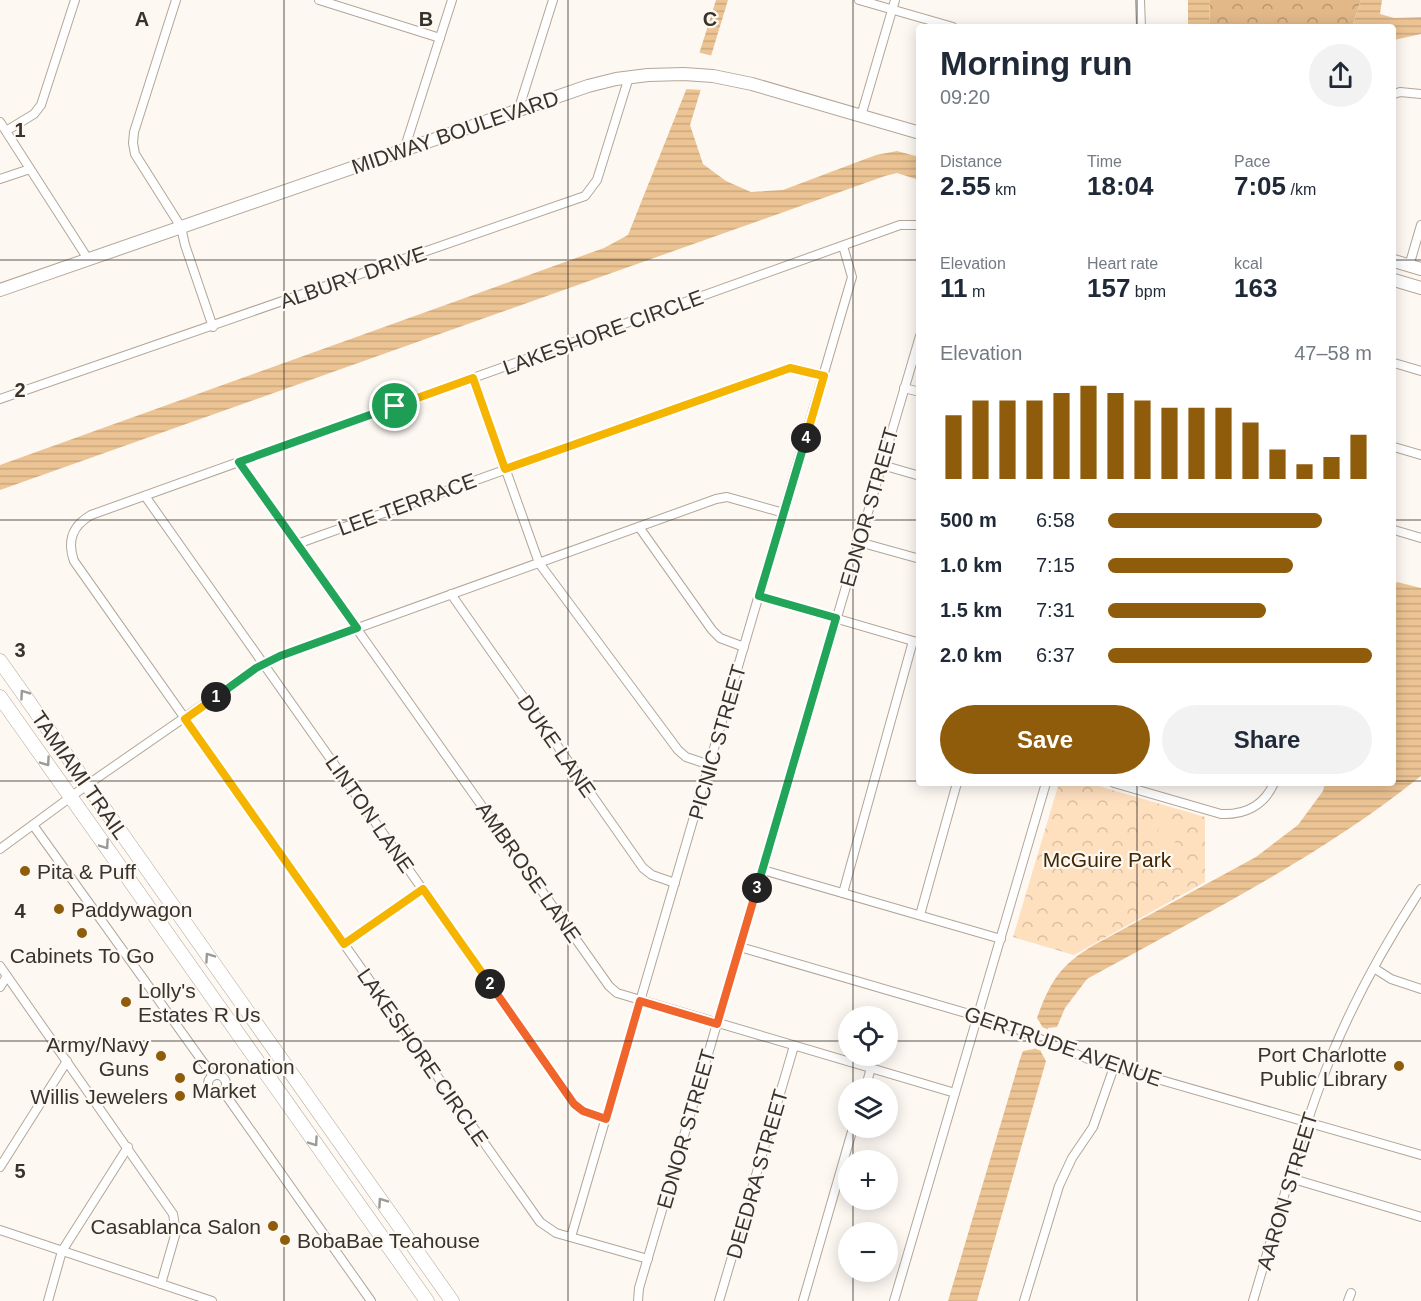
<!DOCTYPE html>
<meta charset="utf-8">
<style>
:root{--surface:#fff;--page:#f2f2f3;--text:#1f2937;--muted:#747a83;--accent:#8f5c0c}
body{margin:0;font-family:Arial,sans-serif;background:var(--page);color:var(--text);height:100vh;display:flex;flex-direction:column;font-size:22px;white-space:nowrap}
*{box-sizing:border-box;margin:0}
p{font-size:20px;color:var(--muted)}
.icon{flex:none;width:33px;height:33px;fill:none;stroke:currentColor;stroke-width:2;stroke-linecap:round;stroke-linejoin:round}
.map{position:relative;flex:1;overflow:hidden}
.panel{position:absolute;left:916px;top:24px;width:480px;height:762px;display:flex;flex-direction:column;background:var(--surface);border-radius:6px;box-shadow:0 3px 15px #0003}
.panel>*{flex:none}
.controls{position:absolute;left:838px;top:1006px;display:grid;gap:12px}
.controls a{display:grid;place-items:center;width:60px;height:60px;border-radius:50%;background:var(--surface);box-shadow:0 3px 15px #0003;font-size:30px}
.pin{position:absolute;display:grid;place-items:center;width:51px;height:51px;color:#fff;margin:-26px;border:3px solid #fff;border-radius:50%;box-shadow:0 2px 6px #0007}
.km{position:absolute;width:30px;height:30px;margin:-15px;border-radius:50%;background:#222;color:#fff;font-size:16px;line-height:30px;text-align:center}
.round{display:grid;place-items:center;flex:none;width:63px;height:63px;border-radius:32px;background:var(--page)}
.overview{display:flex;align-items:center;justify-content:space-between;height:102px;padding:0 24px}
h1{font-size:33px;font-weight:800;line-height:45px}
.figures{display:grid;grid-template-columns:repeat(3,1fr);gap:9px;height:102px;padding:6px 24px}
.figures div{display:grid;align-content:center}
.figures b{font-size:26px;font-weight:800}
.figures small{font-size:16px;font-weight:400}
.figures p{font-size:16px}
.chart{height:168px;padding:12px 24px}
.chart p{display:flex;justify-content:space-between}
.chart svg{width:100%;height:108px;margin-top:6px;stroke:var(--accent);stroke-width:6}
.primary-button{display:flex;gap:12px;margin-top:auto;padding:12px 24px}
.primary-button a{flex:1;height:69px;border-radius:36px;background:var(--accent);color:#fff;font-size:24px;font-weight:800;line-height:69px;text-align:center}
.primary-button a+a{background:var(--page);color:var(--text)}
ul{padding:0 24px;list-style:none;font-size:20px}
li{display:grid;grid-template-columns:96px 72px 1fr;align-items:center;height:45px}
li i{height:15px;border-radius:8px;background:var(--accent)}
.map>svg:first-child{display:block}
.forest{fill:url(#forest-crowns)}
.park{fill:url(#park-crowns)}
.pitch{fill:#fedfbe}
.water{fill:url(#water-rules)}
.pier{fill:#fdf8f2}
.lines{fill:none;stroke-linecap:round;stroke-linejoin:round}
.street-casing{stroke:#b3a698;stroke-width:10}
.secondary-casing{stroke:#b3a698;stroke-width:14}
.primary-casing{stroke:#b3a698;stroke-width:15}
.street{stroke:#fff;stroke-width:8}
.secondary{stroke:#fff;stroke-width:12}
.primary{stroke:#fff;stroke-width:14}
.oneway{stroke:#9c9996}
.split-1-casing{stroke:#fff;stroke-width:12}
.split-2-casing{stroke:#fff;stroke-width:12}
.split-3-casing{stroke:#fff;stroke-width:12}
.split-4-casing{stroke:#fff;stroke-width:12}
.split-5-casing{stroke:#fff;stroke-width:12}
.split-1{stroke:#22a559;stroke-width:8}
.split-2{stroke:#f5b400;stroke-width:8}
.split-3{stroke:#f0652b;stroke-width:8}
.split-4{stroke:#22a559;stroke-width:8}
.split-5{stroke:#f5b400;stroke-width:8}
.grid{fill:none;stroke:#38332d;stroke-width:1.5;stroke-opacity:0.55}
.poi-dot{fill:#8f5c0c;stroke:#fdf8f2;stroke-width:2}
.labels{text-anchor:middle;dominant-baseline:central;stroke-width:4.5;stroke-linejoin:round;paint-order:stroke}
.street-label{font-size:21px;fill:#38332d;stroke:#fdf8f2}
.park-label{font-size:21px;fill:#422700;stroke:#fdf8f2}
.poi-label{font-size:21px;fill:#38332d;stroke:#fdf8f2;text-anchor:start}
.grid-label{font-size:20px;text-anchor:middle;font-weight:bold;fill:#38332d;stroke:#fdf8f2;stroke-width:4.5;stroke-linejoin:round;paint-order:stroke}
</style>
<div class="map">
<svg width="1421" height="1301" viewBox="0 0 1421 1301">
<defs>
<pattern id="forest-crowns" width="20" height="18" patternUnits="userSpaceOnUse" patternTransform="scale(1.5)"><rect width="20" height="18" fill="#e2b889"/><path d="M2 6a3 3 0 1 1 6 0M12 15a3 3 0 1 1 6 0" fill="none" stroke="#b89670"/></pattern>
<pattern id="park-crowns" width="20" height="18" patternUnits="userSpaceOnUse" patternTransform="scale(1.5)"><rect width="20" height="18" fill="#fedfbe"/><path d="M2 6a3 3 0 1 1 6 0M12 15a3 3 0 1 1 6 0" fill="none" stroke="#dac0a4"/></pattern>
<pattern id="water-rules" width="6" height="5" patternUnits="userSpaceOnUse" patternTransform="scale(1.5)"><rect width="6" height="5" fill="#ecc393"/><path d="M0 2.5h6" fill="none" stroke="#cba87f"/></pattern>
</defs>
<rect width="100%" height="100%" fill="#fdf8f2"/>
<path class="forest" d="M1210,0H1361L1352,27H1209Z"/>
<path class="park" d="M1059,783H1088L1205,817V882L1074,955L1013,937Z"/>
<path class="pitch" d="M1160,825L1179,830L1170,859L1151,854Z"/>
<g class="water">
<path d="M716,0H728L690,125L703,164L726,181L751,192L783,190L876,155L897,151L919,157V180L897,173L885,176L0,490V465L604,248L628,235L694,70Z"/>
<path d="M1188,0H1210L1209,27H1188Z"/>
<path d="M1361,0H1382L1380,14L1394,18L1421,17V34L1394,40V27H1352Z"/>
<path d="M1397,582L1421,588V776C1319,858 1201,916 1087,979L1065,1008L1057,1027L1048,1028L1041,1052L1046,1061L977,1301H948L1020,1059L1023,1051L1034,1049L1042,1026L1037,1018C1050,982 1060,965 1094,945L1256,857L1298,825L1323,791L1325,783H1394V585Z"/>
</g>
<g class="pier">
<path d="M697,52L713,56L703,90L684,89Z"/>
<path d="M1038,1025L1051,1031L1044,1052L1031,1047Z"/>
</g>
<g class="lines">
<g class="street-casing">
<g id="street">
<path d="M176,0L134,132L133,143L135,154L181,227L185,245L213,327"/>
<path d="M319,0L440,38"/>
<path d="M859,0L953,27"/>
<path d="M1140,0L1141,27"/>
<path d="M1394,94L1400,92L1421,94"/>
<path d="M518,111L553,0"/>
<path d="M861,116L895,0"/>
<path d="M0,122L88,259"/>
<path d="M6,131L34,114L41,105L75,0"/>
<path d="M404,150L452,0"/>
<path d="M0,179L30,169"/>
<path d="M1409,266L1421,225"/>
<path d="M1394,363L1421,371"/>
<path d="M473,378L539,563L678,750L686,757L710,765"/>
<path d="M904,388L920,392"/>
<path d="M0,399L585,196L597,180L629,77"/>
<path d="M1394,447L1421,455"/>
<path d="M239,462L609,986L617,993L955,1093"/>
<path d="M882,465L920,476"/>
<path d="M145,496L574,1104L583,1111L606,1119"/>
<path d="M639,527L712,630L720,638L744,647"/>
<path d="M1394,530L1421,538"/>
<path d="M859,542L920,559"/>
<path d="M297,544L790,368L824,376"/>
<path d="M451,594L643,868L652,875L675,883"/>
<path d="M759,596L920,643"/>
<path d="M1114,783L1221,814C1244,815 1264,806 1274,783"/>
<path d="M33,825L213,1076"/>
<path d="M0,849L87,785L256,668L280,656L716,499L727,497L784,513"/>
<path d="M763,870L1001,939"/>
<path d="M843,893L913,641"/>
<path d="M920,915L957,783"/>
<path d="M344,944L423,889"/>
<path d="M740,947L1007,1025L1088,1059L1421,1155"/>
<path d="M0,966L173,1214L176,1232L161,1284"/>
<path d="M1374,968L1391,979L1421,989"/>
<path d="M0,987L7,976"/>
<circle cx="217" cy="1084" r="9"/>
<path d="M865,1089L871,1068"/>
<path d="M223,1091L371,1301"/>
<path d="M0,1167L67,1061"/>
<path d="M1290,1178L1421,1217"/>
<path d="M0,1230L212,1301"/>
<path d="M571,1237L852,277L843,246"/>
<path d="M648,1259L556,1233L540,1222L74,561C67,541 72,526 91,515L900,225H920"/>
<path d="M48,1301L62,1251L128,1147"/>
<path d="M638,1301L639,1288L920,336"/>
<path d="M719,1301L794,1046"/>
<path d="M803,1301L853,1128"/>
<path d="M894,1301L1046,783"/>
<path d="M1024,1301L1059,1186L1072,1158L1093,1127L1114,1067"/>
<path d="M1253,1301C1278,1218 1300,1134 1332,1054C1356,996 1387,941 1421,889"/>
<path d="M1348,1301L1351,1293"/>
</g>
</g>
<g class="secondary-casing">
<g id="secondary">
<path d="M1394,261L1421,269"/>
<path d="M1394,280L1421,288"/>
<path d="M0,290L588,86L616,79L648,75L684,74L713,76L752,84L920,133"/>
</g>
</g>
<g class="primary-casing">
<g id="primary">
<path d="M0,661L452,1301"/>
<path d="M0,697L427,1301"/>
</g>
</g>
<use href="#street" class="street"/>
<use href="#secondary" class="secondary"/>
<use href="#primary" class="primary"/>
</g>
<defs><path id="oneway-chevron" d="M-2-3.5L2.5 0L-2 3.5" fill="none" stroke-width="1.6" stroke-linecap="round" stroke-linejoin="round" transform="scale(1.5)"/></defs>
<g class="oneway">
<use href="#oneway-chevron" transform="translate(24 694) rotate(-125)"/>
<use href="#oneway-chevron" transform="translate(46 762) rotate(55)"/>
<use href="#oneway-chevron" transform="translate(105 845) rotate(55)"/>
<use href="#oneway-chevron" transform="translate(209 957) rotate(-125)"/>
<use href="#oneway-chevron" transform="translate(314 1142) rotate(55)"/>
<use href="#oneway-chevron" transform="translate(382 1202) rotate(-125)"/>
</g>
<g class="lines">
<g class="split-1-casing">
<path id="split-1" d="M216,697L256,668L280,656L357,628L239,462L395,406"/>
</g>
<g class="split-2-casing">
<path id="split-2" d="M216,697L185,719L344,944L423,889L490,984"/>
</g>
<g class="split-3-casing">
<path id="split-3" d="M490,984L574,1104L583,1111L606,1119L640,1001L717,1024L757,888"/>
</g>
<g class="split-4-casing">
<path id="split-4" d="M757,888L836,618L759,596L806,438"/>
</g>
<g class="split-5-casing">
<path id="split-5" d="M395,406L473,378L505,469L790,368L824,376L806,438"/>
</g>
<use href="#split-1" class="split-1"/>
<use href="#split-2" class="split-2"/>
<use href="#split-3" class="split-3"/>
<use href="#split-4" class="split-4"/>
<use href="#split-5" class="split-5"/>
</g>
<path class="grid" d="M284,0V1301M568,0V1301M853,0V1017M1137,0V27M0,260H920M1394,260H1421M0,520H920M1394,520H1421M0,781H920M1394,781H1421M1137,783V1301M0,1041H849M888,1041H1421M853,1056V1089M853,1128V1161M853,1200V1233M853,1272V1301"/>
<g class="poi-dot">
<circle cx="25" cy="871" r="6"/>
<circle cx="59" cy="909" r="6"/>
<circle cx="82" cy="933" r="6"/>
<circle cx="126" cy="1002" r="6"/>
<circle cx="161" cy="1056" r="6"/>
<circle cx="1399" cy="1066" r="6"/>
<circle cx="180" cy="1078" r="6"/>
<circle cx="180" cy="1096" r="6"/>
<circle cx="273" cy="1226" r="6"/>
<circle cx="285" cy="1240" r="6"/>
</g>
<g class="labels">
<g class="street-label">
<text transform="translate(455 132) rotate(-19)">MIDWAY BOULEVARD</text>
<text transform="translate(353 277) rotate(-19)">ALBURY DRIVE</text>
<text transform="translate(603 332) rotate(-20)">LAKESHORE CIRCLE</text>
<text transform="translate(407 504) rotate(-20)">LEE TERRACE</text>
<text transform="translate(869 507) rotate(-74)">EDNOR STREET</text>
<text transform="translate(717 742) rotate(-74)">PICNIC STREET</text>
<text transform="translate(557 746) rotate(55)">DUKE LANE</text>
<text transform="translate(80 775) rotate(55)">TAMIAMI TRAIL</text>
<text transform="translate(370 814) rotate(55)">LINTON LANE</text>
<text transform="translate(529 872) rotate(55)">AMBROSE LANE</text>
<text transform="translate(1063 1046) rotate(19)">GERTRUDE AVENUE</text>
<text transform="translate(423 1057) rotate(55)">LAKESHORE CIRCLE</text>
<text transform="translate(686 1129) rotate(-74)">EDNOR STREET</text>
<text transform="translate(757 1174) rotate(-74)">DEEDRA STREET</text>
<text transform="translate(1287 1191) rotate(-73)">AARON STREET</text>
</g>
<g class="park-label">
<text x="1107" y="859">McGuire Park</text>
</g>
<g class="poi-label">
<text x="37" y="871">Pita &amp; Puff</text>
<text x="71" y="909">Paddywagon</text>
<text x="82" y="955" text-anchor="middle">Cabinets To Go</text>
<text x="138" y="990">Lolly's<tspan x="138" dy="24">Estates R Us</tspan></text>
<text x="149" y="1044" text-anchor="end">Army/Navy<tspan x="149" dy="24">Guns</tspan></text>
<text x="1387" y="1054" text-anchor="end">Port Charlotte<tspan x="1387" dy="24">Public Library</tspan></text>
<text x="192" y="1066">Coronation<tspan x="192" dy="24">Market</tspan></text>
<text x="168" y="1096" text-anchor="end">Willis Jewelers</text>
<text x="261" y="1226" text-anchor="end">Casablanca Salon</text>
<text x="297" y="1240">BobaBae Teahouse</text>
</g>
</g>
<g class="grid-label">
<text x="142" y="26">A</text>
<text x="426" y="26">B</text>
<text x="710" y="26">C</text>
<text x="20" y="137">1</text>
<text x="20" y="397">2</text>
<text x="20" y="657">3</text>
<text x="20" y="918">4</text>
<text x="20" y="1178">5</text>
</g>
</svg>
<div class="controls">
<a><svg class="icon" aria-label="locate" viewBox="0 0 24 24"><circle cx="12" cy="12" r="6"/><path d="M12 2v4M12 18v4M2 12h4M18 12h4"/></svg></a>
<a><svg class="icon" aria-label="layers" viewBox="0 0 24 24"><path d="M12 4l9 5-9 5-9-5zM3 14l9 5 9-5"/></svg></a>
<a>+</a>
<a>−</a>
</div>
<div class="pin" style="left:395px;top:406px;background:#1e9e55"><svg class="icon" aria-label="arrive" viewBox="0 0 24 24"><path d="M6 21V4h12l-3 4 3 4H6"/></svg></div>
<b class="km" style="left:216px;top:697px">1</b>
<b class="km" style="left:490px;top:984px">2</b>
<b class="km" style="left:757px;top:888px">3</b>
<b class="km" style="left:806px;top:438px">4</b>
<section class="panel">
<div class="overview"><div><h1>Morning run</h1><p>09:20</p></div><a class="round"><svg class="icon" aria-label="share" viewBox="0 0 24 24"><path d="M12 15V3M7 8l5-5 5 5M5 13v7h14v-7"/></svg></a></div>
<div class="figures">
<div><p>Distance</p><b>2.55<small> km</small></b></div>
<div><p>Time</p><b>18:04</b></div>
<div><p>Pace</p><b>7:05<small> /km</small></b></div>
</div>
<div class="figures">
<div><p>Elevation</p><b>11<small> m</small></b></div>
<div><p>Heart rate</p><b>157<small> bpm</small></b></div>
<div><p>kcal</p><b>163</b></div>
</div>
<div class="chart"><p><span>Elevation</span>47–58 m</p>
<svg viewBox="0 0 160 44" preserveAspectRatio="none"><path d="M5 44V18M15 44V12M25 44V12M35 44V12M45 44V9M55 44V6M65 44V9M75 44V12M85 44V15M95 44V15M105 44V15M115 44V21M125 44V32M135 44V38M145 44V35M155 44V26"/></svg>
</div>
<ul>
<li><b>500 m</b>6:58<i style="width:81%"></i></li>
<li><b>1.0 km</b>7:15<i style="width:70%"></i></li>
<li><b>1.5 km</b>7:31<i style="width:60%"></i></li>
<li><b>2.0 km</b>6:37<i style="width:100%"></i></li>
</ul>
<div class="primary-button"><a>Save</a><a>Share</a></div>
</section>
</div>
